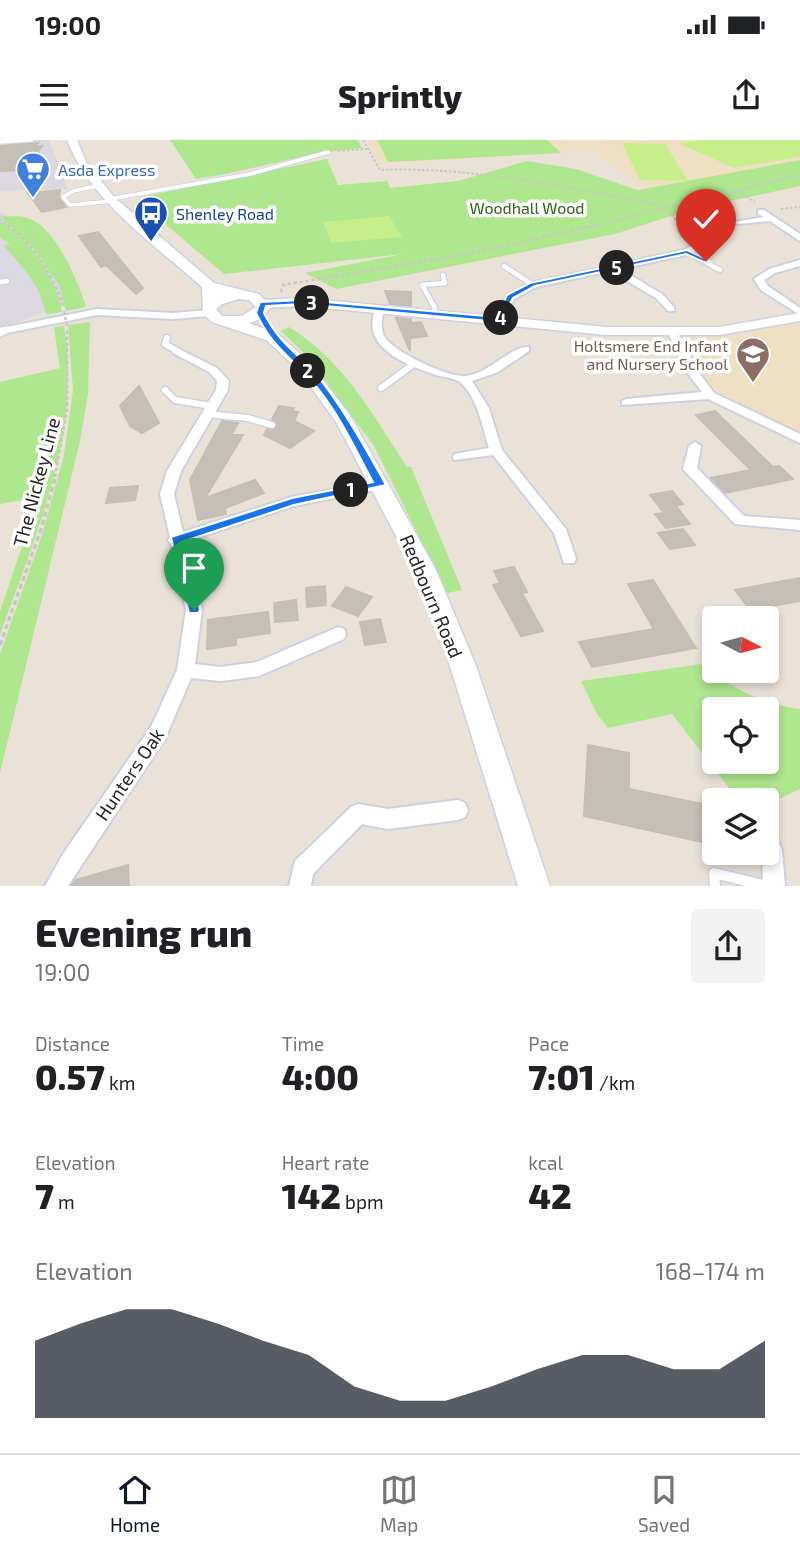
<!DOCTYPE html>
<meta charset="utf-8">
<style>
:root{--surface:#fff;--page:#f2f2f2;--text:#202124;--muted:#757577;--line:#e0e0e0;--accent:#111827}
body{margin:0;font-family:"Exo 2",sans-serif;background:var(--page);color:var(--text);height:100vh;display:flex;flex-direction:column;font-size:26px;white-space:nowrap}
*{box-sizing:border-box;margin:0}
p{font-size:23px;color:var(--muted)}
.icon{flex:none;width:38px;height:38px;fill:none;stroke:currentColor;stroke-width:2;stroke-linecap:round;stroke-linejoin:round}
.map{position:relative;height:746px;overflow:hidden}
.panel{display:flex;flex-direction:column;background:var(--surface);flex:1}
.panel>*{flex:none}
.needle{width:46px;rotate:96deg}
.tools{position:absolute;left:702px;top:466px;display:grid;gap:14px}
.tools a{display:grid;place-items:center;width:77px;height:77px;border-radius:7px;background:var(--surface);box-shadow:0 4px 10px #0003;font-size:35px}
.pin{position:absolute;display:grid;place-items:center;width:60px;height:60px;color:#fff;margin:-72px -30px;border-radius:50% 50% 50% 0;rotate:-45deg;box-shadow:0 0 7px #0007}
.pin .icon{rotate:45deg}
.km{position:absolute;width:35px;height:35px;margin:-18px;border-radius:50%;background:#222;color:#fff;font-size:19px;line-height:35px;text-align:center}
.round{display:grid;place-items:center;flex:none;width:74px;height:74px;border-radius:7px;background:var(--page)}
.overview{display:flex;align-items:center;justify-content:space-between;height:119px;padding:0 35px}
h1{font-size:38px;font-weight:800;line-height:52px}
.figures{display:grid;grid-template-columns:repeat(3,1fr);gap:10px;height:119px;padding:7px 35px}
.figures div{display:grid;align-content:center}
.figures b{font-size:35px;font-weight:800}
.figures small{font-size:19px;font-weight:400}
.figures p{font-size:19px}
.chart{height:196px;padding:14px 35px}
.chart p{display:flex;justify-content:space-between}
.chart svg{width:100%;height:126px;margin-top:7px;fill:var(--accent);opacity:.7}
.status{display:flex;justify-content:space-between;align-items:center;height:49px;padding:0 35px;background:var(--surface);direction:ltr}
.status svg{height:19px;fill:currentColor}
header{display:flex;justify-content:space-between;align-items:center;height:91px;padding:0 35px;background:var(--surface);font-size:32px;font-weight:800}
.tab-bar{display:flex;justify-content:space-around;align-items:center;height:98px;border-top:2px solid var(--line);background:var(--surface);font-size:19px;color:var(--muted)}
.tab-bar a{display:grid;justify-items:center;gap:4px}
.tab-bar .on{color:var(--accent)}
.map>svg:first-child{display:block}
.industrial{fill:#dbd8e2}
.education{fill:#efe0c4}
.green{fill:#aee78e;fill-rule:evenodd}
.pitch{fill:#c6ef89}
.building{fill:#c6bfb7;stroke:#c6beb1;stroke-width:2}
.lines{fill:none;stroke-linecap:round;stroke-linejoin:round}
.service-far3-casing{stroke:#ccd1e2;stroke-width:5}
.service-far2-casing{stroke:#ccd1e2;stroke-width:7}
.service-far1-casing{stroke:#ccd1e2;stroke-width:9}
.service-casing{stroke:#ccd1e2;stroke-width:13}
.minor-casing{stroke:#ccd1e2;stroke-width:4}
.tertiary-casing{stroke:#ccd1e2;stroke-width:3}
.secondary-casing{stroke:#ccd1e2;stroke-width:3}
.path-far2{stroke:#c7c7c7;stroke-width:2;stroke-dasharray:2.5 2;stroke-linecap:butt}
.path-far1{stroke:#c7c7c7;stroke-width:2.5;stroke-dasharray:3.5 2.5;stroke-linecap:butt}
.path{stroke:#c7c7c7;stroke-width:3.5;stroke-dasharray:5 3.5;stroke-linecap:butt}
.service-far3{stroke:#fff;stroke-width:3.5}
.service-far2{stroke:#fff;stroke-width:4.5}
.service-far1{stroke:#fff;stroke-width:6}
.service{stroke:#fff;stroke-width:10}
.minor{fill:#fff;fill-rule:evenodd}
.tertiary{fill:#fff;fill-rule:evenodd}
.secondary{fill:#fff;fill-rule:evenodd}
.path-bridge{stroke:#c7c7c7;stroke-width:2.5;stroke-dasharray:3.5 2.5;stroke-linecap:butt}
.route{fill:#1a73e8;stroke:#fff;stroke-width:2}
.labels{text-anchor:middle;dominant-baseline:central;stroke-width:7;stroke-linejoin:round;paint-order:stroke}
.far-shop-label{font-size:16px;fill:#366cbe;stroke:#fff;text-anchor:start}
.far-park-label{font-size:16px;fill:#276714;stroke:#fff}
.far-transit-label{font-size:16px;fill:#164399;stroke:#fff;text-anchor:start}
.far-education-label{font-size:16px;fill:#785e54;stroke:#fff;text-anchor:end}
.street-label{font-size:19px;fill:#272727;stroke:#fff}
</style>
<div class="status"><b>19:00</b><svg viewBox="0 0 49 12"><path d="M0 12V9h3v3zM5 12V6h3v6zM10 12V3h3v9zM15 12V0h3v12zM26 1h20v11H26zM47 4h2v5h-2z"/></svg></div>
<header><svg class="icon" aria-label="menu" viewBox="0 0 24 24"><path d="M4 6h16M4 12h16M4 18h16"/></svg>Sprintly<svg class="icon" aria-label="share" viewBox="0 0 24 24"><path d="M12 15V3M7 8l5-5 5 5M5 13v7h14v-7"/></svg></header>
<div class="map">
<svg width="800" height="746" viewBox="0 0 800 746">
<rect width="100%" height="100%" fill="#ebe2d7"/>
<g class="industrial">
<path d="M0,0H49L68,49L0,51Z"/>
<path d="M0,71L15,81L81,158L0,189Z"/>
</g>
<g class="education">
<path d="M365,0H800V20L718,37L654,57L594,11L379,24Z"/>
<path d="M800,182V293L733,261L695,235L677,200Z"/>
</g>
<g class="green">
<path d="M170,0H358L362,8C306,12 252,31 196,39Z"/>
<path d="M377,0H547L561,13L388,22Z"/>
<path d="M327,19L338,45L387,41L390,48L458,41L527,21L576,29L638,50L800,20V46L693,69L615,94L336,149L305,133L403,114L224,134L139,62L146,56Z"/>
<path d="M0,76C8,77 20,75 27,78C56,86 78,142 86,167L66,171L59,145L34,109Z"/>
<path d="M0,81C30,99 56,138 62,172L46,174C40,144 23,128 4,106L10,104L0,97Z"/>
<path d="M90,182L88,254L80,301L0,633V514L42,395L64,315L73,250L68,185Z"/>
<path d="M64,186C82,293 35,396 0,495V471L39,357L0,364V242L60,228L54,187Z"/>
<path d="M289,187C344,221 373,275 407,327H411L462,450L447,453L374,306L309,218L281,191Z"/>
<path d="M702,524C732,548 761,564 800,569V649L781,658L767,660L736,657L672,574L608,588L597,574L581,541ZM714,569H766V621H714Z"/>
</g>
<g class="pitch">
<path d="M699,0H800V17L734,28L678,3Z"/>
<path d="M622,3L665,4L688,41L640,40Z"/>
<path d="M389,76L402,97L331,103L323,82Z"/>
</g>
<g class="building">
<path d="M38,3L35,7L42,6L23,30L0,31V6Z"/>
<path d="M60,50L59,58L66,67L42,72L28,53Z"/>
<path d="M98,92L143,148L136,154L106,125L101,127L79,96Z"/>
<path d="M385,151L411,152V166L390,164Z"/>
<path d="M396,178L411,179V183L421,182L427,196L410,198V211Z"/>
<path d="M139,246L159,283L142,293L130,286L120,266Z"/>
<path d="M279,266L294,268L292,271L298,272L294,281L314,291L290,308L264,295L267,289L277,287L272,279Z"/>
<path d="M715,271L773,327L779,326L793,339L725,353L711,338L751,330L696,275Z"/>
<path d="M222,281L238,283L231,295H243L205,358L255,340L264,353L225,368L226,374L198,380L190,340Z"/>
<path d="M138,346L135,360L106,363L110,348Z"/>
<path d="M672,351L683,364L676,366L690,384L666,388L655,374L664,373L650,355Z"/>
<path d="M683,389L695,405L670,409L658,393Z"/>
<path d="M514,427L527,452L522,453L543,491L521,496L493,445L500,443L494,431Z"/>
<path d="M800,438V461L750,470L735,450Z"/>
<path d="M653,440L696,508L592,527L579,502L654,489L628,444Z"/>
<path d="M325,446L326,465L307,467L306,448Z"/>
<path d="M346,447L372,457L358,476L332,466Z"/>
<path d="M296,460L298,480L275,482L274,463Z"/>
<path d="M268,472L270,493L236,498V505L207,509L208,480Z"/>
<path d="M380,479L386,502L365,505L360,482Z"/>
<path d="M588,605L629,613V649L708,665L711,704L584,676Z"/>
<path d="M128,725L129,746H71L75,740Z"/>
</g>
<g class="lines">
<g class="service-far3-casing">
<g id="service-far3">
<path d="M0,2L32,0"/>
<path d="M97,46L73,51L63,57L70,65L113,61"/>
<path d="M110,59L250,34L328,12"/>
</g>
</g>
<g class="service-far2-casing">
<g id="service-far2">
<path d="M687,112L720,130"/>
<path d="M504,126L533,145"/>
<path d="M0,142L7,141"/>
<path d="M434,173L435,168L422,145L445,143L443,135"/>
</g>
</g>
<g class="service-far1-casing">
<g id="service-far1">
<path d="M167,198L165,204L177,211"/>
<path d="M381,248L414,224"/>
<path d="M165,250L175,260L212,266"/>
<path d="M207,274L248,278L272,285"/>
</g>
</g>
<g class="service-casing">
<path id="service" d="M715,746L714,733L767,746"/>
</g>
<g class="minor-casing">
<g id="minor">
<path d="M758,70H764L800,94V101L770,81L738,84L734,82L764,77L758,74Z"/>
<path d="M683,89L699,105V109L690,114L620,129L662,154L674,167V171H668L656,158L610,131L536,147L514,159L504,182L495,180L507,155L530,143L684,110L691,106L679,91Z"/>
<path d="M800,120V126L775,133L764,140L768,146L800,168V175L761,150L754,139L769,129Z"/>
<path d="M376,168L384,170C382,179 380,187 384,196C393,212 449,238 466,236C488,234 512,205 529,207V211L498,232L472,241L489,268L502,310L566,389L576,419L574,423H564L554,393L493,315L454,320L453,317L454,314L489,308C483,289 477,257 461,243C456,238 443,237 436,235C406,225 359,207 376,168Z"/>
<path d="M97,169L173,173L209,170L214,173L209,176L173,179L97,175L7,193L2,190L7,187Z"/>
<path d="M673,190L678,193L700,234L714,253L800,294V303L708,259L622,265V261L626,259L702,252L689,235L668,193Z"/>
<path d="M177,208L217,228L229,241L228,250L181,331L174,354L183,392L292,357L380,341L387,345L380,349L294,366L185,402L202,470L195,524L221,527L257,522L338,487L344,489L346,494L344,499L259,536L221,541L191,538L165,599L68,746H45L63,714L151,587L177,530L186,470L171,404L168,400L170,397L160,354L167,331L216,250L217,241L209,232L173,213L172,211Z"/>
<path d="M695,302L701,306L697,328L744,376L800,380V390L735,384L683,329L689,306Z"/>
<path d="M458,660L465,663L468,670L465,677L458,680L388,689L362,684L313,734L311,746H289L295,721L351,667L358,664L388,669Z"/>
<path d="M772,700L779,703L782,710L785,746H763L762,712H766V702Z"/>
</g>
</g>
<g class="tertiary-casing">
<g id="tertiary">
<path d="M303,158L606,187H719L800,173V181L719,195H606L303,166L263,168L257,164L263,160Z"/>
<path d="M7,186L13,190L0,197V188Z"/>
</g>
</g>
<g class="secondary-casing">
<path id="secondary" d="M67,0H77L86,22L114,57L214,143L259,154L271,167L260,179L249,183L278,194L310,223L351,277L436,430L476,526L550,746H518L450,526L414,430L336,282L298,229L266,200L212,182L203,173L202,147C154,104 91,62 67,0ZM239,159L249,160L256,167L242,176H222L216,169L222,164Z"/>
</g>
<g class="path-far2">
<path d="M363,0L380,30C473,26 574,49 665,66L678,83"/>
<path d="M338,11L368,9"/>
<path d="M735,49L755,62"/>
<path d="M781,69L800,67"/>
<path d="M0,79L10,87"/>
<path d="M590,87L800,35"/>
</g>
<g class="path-far1">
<path d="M8,85C34,106 53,134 63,166"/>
<path d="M281,152L283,145L467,114L597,85"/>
<path d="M55,337L67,270V189"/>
</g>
<path class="path" d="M0,505L41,389L56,335"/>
<use href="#service-far3" class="service-far3"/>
<use href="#service-far2" class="service-far2"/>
<use href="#service-far1" class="service-far1"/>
<use href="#service" class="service"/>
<use href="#minor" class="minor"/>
<use href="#tertiary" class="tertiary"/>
<use href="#secondary" class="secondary"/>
<path class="path-bridge" d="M64,171L67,186"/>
</g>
<path class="route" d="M687,110L710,121L704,122L686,114L535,146L513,158L500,182L303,164L266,166L264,173C281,207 302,215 323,243C347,275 366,309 386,345L294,365L182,402L200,470L198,473H189L171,397L292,358L373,342C355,309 339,273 314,244C291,216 273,209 256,173L260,162L303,160L497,177L507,155L530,143Z"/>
<defs>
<g id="supermarket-pin" transform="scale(1.75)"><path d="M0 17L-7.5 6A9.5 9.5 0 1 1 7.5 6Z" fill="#3f7fe0" stroke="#fff"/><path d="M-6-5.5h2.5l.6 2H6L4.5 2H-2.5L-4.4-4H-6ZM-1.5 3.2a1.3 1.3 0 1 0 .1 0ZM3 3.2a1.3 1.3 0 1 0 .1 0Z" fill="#fff"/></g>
<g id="bus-pin" transform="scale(1.75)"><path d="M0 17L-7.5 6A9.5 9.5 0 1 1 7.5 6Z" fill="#1a4fb4" stroke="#fff"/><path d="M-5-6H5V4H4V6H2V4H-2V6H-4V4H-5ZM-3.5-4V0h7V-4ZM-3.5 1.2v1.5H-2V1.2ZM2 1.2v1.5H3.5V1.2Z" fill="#fff"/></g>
<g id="school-pin" transform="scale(1.75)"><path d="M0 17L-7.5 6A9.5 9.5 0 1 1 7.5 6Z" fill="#8d6e63" stroke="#fff"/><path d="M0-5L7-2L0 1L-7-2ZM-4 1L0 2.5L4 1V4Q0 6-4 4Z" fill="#fff"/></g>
</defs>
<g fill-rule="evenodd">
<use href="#supermarket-pin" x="33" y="29"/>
<use href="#bus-pin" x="151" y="73"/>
<use href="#school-pin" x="753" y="214"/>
</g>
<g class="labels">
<g class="far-shop-label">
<text x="58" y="29">Asda Express</text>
</g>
<g class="far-park-label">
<text x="527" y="67">Woodhall Wood</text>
</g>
<g class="far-transit-label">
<text x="176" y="73">Shenley Road</text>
</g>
<g class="far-education-label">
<text x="728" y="205">Holtsmere End Infant<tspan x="728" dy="18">and Nursery School</tspan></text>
</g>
<g class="street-label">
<text transform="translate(36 342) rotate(-75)">The Nickey Line</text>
<text transform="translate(432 456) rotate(67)">Redbourn Road</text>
<text transform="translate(129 634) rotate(-56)">Hunters Oak</text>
</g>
</g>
</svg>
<div class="tools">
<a><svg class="needle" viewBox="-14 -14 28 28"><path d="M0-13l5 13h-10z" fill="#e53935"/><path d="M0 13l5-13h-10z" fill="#757577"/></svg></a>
<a><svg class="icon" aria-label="locate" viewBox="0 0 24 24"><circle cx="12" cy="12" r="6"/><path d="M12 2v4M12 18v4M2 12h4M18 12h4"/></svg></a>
<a><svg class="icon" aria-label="layers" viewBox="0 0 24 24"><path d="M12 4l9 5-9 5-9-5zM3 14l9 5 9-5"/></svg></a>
</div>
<div class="pin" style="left:194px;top:470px;background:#1e9e55"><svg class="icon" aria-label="arrive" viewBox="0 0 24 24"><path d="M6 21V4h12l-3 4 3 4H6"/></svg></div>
<div class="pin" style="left:706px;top:121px;background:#d93025"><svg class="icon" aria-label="check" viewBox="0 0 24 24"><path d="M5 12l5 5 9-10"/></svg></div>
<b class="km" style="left:351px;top:350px">1</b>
<b class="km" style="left:308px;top:231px">2</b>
<b class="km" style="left:312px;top:163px">3</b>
<b class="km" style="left:501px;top:178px">4</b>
<b class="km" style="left:617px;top:128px">5</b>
</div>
<section class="panel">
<div class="overview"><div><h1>Evening run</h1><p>19:00</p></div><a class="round"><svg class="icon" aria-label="share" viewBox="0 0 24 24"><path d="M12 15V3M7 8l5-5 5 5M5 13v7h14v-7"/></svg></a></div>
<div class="figures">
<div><p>Distance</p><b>0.57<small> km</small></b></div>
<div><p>Time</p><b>4:00</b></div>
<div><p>Pace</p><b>7:01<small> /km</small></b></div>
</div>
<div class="figures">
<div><p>Elevation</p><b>7<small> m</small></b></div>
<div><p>Heart rate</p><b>142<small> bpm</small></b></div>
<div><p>kcal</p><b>42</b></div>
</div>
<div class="chart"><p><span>Elevation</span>168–174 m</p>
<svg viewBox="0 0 160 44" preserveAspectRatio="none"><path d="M0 44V17L10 11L20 6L30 6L40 11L50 17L60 22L70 33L80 38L90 38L100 33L110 27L120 22L130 22L140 27L150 27L160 17V44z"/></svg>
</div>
</section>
<nav class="tab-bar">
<a class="on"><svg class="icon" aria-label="home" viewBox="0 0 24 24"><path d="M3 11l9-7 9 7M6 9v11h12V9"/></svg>Home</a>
<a><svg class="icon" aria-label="map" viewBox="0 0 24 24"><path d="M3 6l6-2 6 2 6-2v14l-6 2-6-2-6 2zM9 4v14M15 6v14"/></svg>Map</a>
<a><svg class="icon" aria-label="saved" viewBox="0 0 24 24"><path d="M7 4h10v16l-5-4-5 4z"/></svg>Saved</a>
</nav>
